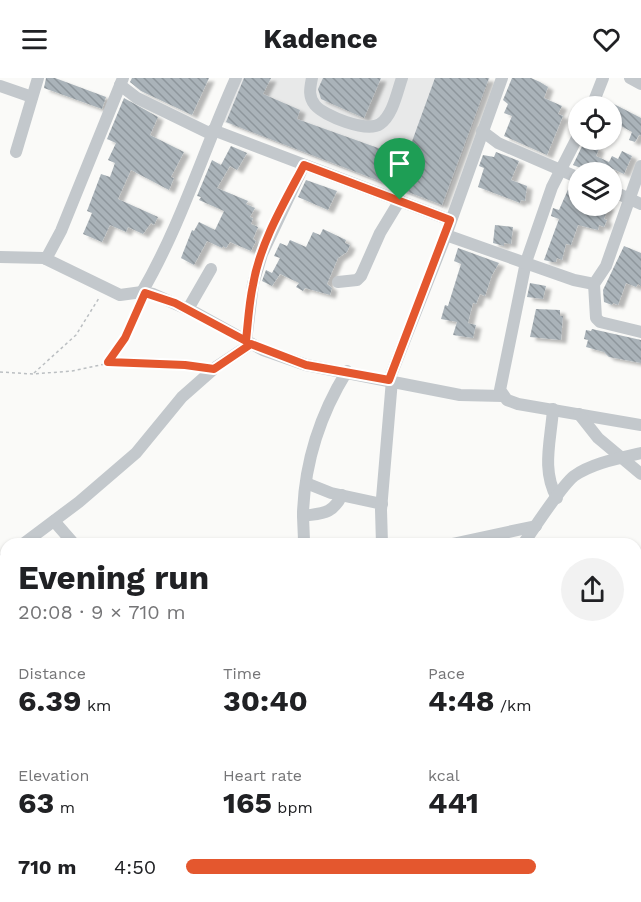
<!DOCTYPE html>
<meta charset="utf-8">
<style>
:root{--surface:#fff;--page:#f2f2f2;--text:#202124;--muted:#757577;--accent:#e4572e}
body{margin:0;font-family:"Work Sans",sans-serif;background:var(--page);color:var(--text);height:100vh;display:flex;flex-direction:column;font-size:22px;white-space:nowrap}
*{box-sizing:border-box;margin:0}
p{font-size:20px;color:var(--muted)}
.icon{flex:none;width:33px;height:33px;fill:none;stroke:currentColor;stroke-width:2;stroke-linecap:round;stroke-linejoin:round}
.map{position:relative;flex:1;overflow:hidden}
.details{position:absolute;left:0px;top:460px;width:642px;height:364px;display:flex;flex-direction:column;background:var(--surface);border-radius:18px 18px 0 0;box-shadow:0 2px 4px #0004}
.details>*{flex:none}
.fabs{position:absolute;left:568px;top:18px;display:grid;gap:12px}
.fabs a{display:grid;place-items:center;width:54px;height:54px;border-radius:50%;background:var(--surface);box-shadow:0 2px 4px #0004;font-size:30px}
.pin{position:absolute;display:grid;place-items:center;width:51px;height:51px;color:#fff;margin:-62px -26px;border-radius:50% 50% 50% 0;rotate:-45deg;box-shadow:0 0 6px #0007}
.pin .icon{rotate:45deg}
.round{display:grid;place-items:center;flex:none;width:63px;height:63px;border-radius:32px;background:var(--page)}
.head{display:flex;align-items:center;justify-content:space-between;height:102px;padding:0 18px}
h1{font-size:33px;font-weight:700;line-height:45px}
.stats{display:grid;grid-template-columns:repeat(3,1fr);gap:9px;height:102px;padding:6px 18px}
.stats div{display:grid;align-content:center}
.stats b{font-size:30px;font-weight:700}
.stats small{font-size:16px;font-weight:400}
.stats p{font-size:16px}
ul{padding:0 18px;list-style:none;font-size:20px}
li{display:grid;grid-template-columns:96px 72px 1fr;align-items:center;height:45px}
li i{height:15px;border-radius:8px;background:var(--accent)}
header{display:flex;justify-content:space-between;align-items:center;height:78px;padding:0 18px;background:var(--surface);font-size:27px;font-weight:700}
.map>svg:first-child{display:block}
.built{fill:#e8e9e9}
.building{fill:url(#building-back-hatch);filter:url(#shadow)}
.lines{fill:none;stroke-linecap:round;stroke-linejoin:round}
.path{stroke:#bbbfc2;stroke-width:1.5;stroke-dasharray:3 3;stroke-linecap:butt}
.minor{stroke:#c3c8cc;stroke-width:12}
.route-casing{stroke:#fff;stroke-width:12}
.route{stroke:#e4572e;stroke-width:8}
</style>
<header><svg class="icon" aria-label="menu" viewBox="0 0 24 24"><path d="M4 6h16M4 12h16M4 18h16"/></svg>Kadence<svg class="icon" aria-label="heart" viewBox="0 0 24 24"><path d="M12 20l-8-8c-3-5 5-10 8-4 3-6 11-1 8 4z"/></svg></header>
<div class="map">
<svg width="641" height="824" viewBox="0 0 641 824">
<defs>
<pattern id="building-back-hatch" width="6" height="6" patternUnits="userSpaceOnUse" patternTransform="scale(1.5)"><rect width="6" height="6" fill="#aab3b9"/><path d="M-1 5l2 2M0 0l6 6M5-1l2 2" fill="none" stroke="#8e969c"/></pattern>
<filter id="shadow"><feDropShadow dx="5.5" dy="3.5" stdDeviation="1.5" flood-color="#0004"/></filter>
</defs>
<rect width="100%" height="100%" fill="#fafaf8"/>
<path class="built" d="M236,0H490L443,130L218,42Z"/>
<g class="building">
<path d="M46,0H55L106,19L102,31L44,10Z"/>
<path d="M132,0H209L192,37L141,13L130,4Z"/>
<path d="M244,0H271L263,16L300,32L297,41L406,80L435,0H489L442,127L226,44Z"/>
<path d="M323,0H381L364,40L321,21L318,11Z"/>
<path d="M512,0H531L540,4L548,9L544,20L562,28L558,36L563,38L547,77L504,58L512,38L504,35L508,26L503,22Z"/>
<path d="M124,20L158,39L150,57L184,74L171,99L174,100L169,112L131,92L118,121L158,139L154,147L151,145L143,156L128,149L126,154L110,147L102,164L83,156L92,135L87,133L101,96L110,99L115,85L108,82L116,65L107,61Z"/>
<path d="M612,25L641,40V58L639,57L635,64L629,62L632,54L614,44L617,39L612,37Z"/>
<path d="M584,64L599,71L596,78L609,84L612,78L618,81L622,73L632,78L624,96L613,91L612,94H591L573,87Z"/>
<path d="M231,68L247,75L237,92L230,88L217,110L248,123L246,126L255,130L250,139L253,140L251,146L258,149L253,161L256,163L251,173L230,164L226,170L223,168L222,170L207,163L194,187L181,180L192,152L194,153L199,144L215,152L224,133L199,122L201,119L197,118L212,82L221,87Z"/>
<path d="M496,74L519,83L511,102L527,108L525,123L521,122L520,125L478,109L484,90L479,88L483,77L494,79Z"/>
<path d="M306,102L337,113L328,132L298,119Z"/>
<path d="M570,107L579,111V128H609L604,141L607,142L604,149L599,147L598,152L578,147L571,167L566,166L562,182L557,180L556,184H552L544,182L559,141L551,138L553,130L559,132Z"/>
<path d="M495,147L513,149L511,166L504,165V168L493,165Z"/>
<path d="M323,151L346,162L345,165L350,167L347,174L338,180L327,206L332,210L330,217L305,210L303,213L296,209L299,205L280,196L272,208L262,203L266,192L272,195L280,180L274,178L280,165L287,168L290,162L306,169L313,154L320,157Z"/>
<path d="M624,168L641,175V208L638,206L636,209L626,205L618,227L613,225L612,227L604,224L603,212Z"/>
<path d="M458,170L499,185L492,197L485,218L480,216L476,226L473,225L468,245L476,247L473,260L453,257L457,244L441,241L445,227L448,228L461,186L454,183Z"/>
<path d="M530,205L546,208L543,221L527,219Z"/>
<path d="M536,231L560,232V238H563L561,262L530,259Z"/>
<path d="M592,251L641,262V285L609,279L604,274L586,269L588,262L584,261L586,252L591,253Z"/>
</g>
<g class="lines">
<g class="path">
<path d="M109,283L125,260L141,225"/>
<path d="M0,294L33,296L72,293L119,283L198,290"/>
<path d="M34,295L76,257L99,220"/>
<path d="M0,817L8,824"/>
</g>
<g class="minor">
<path d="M312,0C310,10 308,19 315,27C324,38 367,55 380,46C393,37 397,14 402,0"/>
<path d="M630,0L641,6"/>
<path d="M120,7L137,20L211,56"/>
<path d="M0,8L32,19"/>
<path d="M592,28L603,0"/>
<path d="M213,52L450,142"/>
<path d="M482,53L498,65L579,100"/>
<path d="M579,56L552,109L526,184L500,312L507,322L518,326L641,347"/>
<path d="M16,74L38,0"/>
<path d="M612,113L641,126"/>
<path d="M446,157L574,202L594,206L606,188L641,88"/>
<path d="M0,179L44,180L120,217L142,214L153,216L196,235L263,272L306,287L460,317L503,318"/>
<path d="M46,181L61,153L123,0"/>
<path d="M338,204L357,202L361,198L380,155L400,122"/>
<path d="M594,206L596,240L600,244L641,254"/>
<path d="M142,214C181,147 204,71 236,0"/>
<path d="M188,231L211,191"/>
<path d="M246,263L253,206L262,176L304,87"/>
<path d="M389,302L446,157L502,0"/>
<path d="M553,331C551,362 541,392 557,420"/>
<path d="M579,336L598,360L641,396"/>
<path d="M306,405L331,415L382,426"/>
<path d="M303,438C322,435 332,437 342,417"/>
<path d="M54,443L74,466"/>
<path d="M23,466L79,424L136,375L182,319L216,289L251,266"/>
<path d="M304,466C304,456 303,445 303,434C305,384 321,335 347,293"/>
<path d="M382,466L381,432L392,302"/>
<path d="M452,466L536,448"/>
<path d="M523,466C534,451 561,408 574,398C592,385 620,380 641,375"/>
<path d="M0,484L6,479"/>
<path d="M0,601L6,605"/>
<path d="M0,792L6,793"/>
<path d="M112,819L128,824"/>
<path d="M327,819L330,824"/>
<path d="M375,824L377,819"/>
</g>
</g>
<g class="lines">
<g class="route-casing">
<path id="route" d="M304,87L450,142L389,302L306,287L251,266L214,291L185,287L108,284L125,260L145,215L175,225L246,263C248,244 249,225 253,207C260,165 284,125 304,87Z"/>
</g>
<use href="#route" class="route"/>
</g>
</svg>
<div class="fabs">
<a><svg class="icon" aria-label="locate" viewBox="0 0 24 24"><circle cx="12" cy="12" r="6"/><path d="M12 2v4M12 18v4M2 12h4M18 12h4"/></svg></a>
<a><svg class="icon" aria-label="layers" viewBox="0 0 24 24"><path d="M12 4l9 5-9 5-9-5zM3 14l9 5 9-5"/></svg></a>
</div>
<div class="pin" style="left:400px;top:122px;background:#1e9e55"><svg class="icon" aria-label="arrive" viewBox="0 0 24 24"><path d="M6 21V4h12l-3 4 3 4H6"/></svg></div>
<section class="details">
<div class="head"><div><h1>Evening run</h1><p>20:08 · 9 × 710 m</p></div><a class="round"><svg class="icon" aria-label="share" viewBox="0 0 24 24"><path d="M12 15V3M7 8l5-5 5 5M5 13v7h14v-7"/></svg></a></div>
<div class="stats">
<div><p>Distance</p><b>6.39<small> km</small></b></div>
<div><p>Time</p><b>30:40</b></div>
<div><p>Pace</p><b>4:48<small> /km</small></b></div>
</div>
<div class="stats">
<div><p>Elevation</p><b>63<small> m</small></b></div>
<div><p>Heart rate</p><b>165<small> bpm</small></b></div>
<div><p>kcal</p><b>441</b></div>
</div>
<ul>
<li><b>710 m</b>4:50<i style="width:80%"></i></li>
</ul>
</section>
</div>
